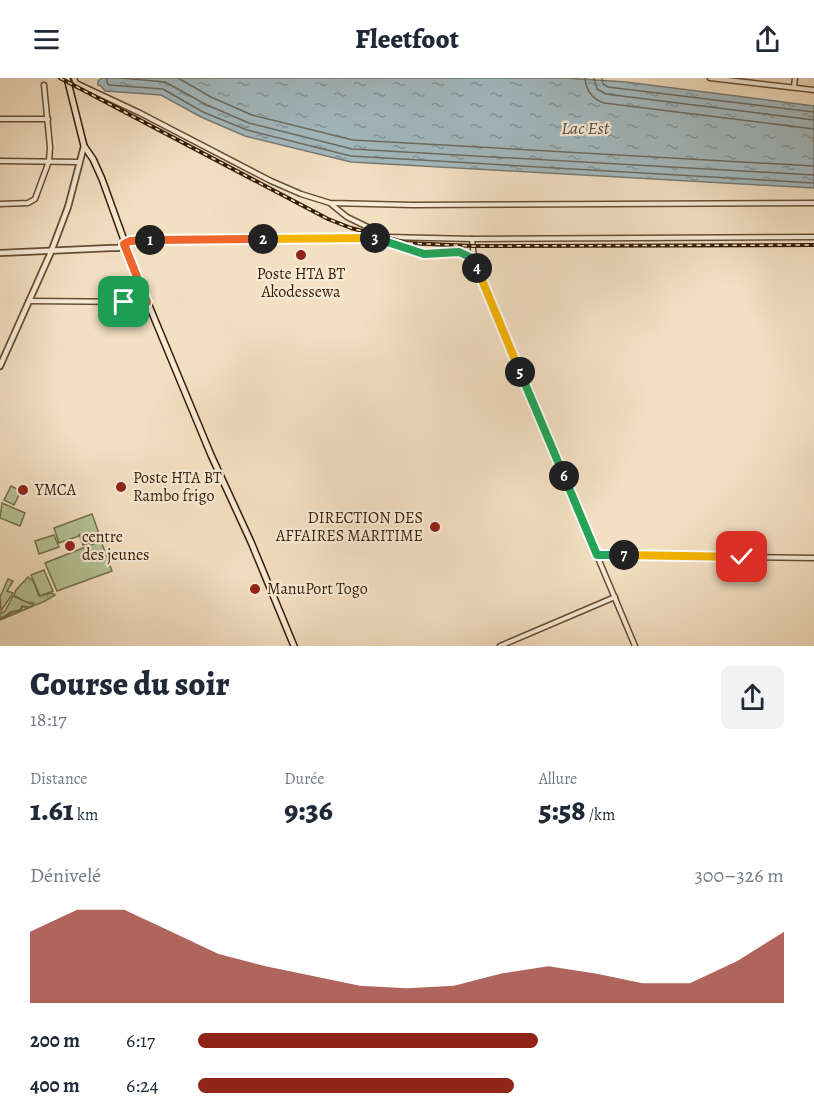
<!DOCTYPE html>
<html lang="fr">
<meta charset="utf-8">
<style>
:root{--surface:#fff;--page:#f2f2f3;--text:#1f2937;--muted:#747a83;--accent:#8f2418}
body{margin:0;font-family:Alegreya,serif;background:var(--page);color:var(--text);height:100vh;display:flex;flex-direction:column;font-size:22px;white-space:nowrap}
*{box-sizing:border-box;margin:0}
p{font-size:20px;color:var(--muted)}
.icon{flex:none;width:33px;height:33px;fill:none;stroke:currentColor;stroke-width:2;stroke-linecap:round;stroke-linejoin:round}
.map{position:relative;height:568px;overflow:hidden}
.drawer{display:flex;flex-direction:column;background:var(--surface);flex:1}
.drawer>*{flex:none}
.pin{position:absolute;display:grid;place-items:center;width:51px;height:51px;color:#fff;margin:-26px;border-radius:12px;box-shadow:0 3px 9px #0006}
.km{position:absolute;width:30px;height:30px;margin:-15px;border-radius:50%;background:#222;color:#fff;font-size:16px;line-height:30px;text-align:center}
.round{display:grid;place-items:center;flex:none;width:63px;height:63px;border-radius:9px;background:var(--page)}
.headline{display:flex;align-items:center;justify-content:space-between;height:102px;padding:0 30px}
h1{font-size:33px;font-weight:800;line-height:45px}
.metrics{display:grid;grid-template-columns:repeat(3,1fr);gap:9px;height:102px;padding:6px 30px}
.metrics div{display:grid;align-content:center}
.metrics b{font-size:30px;font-weight:800}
.metrics small{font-size:16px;font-weight:400}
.metrics p{font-size:16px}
.chart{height:168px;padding:12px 30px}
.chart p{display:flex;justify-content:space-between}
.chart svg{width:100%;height:108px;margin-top:6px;fill:var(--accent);opacity:.7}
ul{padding:0 30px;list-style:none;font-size:20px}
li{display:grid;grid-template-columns:96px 72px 1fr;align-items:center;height:45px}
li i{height:15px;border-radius:8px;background:var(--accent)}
header{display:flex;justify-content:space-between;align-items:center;height:78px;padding:0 30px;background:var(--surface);font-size:27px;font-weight:800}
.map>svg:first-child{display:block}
.grass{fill:url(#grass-tufts);stroke:#76704d;stroke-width:1.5}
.garden{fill:#b5c397;stroke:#76704d;stroke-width:1.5}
.water{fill:url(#water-ripples);stroke:#777b74;stroke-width:1.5}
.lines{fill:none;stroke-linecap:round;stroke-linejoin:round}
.shore{stroke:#6c6b61;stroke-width:1.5}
.minor-casing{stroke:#664e33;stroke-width:7}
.tertiary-casing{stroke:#664e33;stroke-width:8}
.secondary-casing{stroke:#371d03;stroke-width:8}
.minor{stroke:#f7ead7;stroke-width:4}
.tertiary{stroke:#f7ead7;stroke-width:4.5}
.secondary{stroke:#f7ead7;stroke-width:5}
.rail-casing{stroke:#371d03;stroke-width:4}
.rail{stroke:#f7ead7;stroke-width:1.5;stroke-dasharray:4.5;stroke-linecap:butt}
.split-1-casing{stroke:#fff;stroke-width:12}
.split-2-casing{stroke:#fff;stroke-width:12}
.split-3-casing{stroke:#fff;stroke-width:12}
.split-4-casing{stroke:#fff;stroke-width:12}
.split-5-casing{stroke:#fff;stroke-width:12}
.split-6-casing{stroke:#fff;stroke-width:12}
.split-7-casing{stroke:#fff;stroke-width:12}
.split-8-casing{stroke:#fff;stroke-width:12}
.split-1{stroke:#f0652b;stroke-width:8}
.split-2{stroke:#f0652b;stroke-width:8}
.split-3{stroke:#f5b400;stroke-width:8}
.split-4{stroke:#22a559;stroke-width:8}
.split-5{stroke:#f5b400;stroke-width:8}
.split-6{stroke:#22a559;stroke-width:8}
.split-7{stroke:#22a559;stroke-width:8}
.split-8{stroke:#f5b400;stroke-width:8}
.poi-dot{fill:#8f2418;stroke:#f7ead7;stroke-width:2}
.labels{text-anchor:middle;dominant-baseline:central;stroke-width:4.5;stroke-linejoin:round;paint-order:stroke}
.poi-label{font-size:16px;fill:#371d03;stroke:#f7ead7;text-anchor:start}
.water-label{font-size:18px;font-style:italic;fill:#574c3b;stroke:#f7ead7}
</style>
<header><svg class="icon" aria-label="menu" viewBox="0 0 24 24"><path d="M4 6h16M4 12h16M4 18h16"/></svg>Fleetfoot<svg class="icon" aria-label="share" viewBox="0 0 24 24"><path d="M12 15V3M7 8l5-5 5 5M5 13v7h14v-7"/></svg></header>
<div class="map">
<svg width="814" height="568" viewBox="0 0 814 568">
<defs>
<pattern id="grass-tufts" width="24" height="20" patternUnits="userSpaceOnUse" patternTransform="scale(1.5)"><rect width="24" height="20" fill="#b5c397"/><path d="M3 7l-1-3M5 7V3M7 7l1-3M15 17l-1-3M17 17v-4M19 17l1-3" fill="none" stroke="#9ca780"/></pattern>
<pattern id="water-ripples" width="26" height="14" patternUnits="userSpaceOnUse" patternTransform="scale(1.5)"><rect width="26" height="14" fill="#a2b9bf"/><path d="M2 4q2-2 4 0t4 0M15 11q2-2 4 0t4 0" fill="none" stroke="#859699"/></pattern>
</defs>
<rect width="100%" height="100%" fill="#f3dfc2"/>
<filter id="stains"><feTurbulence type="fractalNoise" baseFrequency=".00333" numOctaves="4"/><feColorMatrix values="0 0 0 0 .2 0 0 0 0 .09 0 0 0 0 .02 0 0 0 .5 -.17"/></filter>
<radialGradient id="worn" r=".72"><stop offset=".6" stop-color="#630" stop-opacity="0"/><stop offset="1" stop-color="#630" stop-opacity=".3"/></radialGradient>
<path class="grass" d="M28,499L33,503L39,518L52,515L55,517L45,523L0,542L11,535L20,532L22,529H31L34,525L25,524L14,517L16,512Z"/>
<g class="garden">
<path d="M11,408L21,413L14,427L4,422Z"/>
<path d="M2,425L25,435L20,448L0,440Z"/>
<path d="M92,436L101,461L83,467L79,456V458L59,465L54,450Z"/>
<path d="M54,457L59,469L39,476L35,463Z"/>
<path d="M101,463L112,493L57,513L45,485Z"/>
<path d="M44,492L53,513L40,518L31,497Z"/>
<path d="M8,501L13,503L7,513L13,515L1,533L0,519Z"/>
<path d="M13,518L33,527L31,529L22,528L20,532L11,534L0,541V536L5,533Z"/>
</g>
<path class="water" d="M102,0H565L626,4L814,28V110L351,84L245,58L201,39L161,17L105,13L101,8L98,7V3Z"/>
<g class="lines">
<g class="shore">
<path d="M107,0V5L109,7L163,11L203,34L247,52L351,78L814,105"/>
<path d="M122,0L165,4L207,27L249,45L352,71L814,97"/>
<path d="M178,0L211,19L252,37L353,62L814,88"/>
<path d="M585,0C586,13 592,21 604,25L814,51"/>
<path d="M594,0L597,11L606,16L814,42"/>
<path d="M602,0L603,6L608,9L814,34"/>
</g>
<g class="minor-casing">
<g id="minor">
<path d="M74,0L76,5L80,7L140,35L271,103L301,116L330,125L413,127L814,125"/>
<path d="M710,0L814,12"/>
<path d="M794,9L795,0"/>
<path d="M0,41H48"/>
<path d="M0,83L79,84"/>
<path d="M0,126L28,125L35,121L49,83L50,69L44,7"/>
<path d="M331,126L347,139L386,158"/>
<path d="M380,161L424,176L459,175L473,181"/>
<path d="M472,161L474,181L496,237L635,568"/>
<path d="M126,165L137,162L388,159L472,161L814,159"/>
<path d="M29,223L147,224"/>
<path d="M597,477L814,480"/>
<path d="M500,568L615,519"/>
</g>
</g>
<g class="tertiary-casing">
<g id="tertiary">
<path d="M0,175L111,170H118L125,166"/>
<path d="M0,288L51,174L68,129L84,68"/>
</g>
</g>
<g class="secondary-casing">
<path id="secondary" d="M67,0L84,68L93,81L102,101L138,201L211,377L251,464L294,568"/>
</g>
<use href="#minor" class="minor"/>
<use href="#tertiary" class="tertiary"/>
<use href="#secondary" class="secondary"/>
<g class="rail-casing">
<path id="rail" d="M60,0L328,141L351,150L407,165L473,168L814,167"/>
</g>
<use href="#rail" class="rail"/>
</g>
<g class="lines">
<g class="split-1-casing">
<path id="split-1" d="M124,224H147L124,166L130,163L150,162"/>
</g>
<g class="split-2-casing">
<path id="split-2" d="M150,162L263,161"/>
</g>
<g class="split-3-casing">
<path id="split-3" d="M263,161L375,160"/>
</g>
<g class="split-4-casing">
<path id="split-4" d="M375,160L424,176L459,174L474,181L477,190"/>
</g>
<g class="split-5-casing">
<path id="split-5" d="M477,190L520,294"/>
</g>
<g class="split-6-casing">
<path id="split-6" d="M520,294L564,398"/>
</g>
<g class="split-7-casing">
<path id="split-7" d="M564,398L597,477H624"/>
</g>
<g class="split-8-casing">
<path id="split-8" d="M624,477L742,479"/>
</g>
<use href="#split-1" class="split-1"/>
<use href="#split-2" class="split-2"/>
<use href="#split-3" class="split-3"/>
<use href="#split-4" class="split-4"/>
<use href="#split-5" class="split-5"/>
<use href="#split-6" class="split-6"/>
<use href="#split-7" class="split-7"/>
<use href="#split-8" class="split-8"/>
</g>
<g class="poi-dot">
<circle cx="301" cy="177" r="6"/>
<circle cx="121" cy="409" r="6"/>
<circle cx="23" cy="412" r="6"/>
<circle cx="435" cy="449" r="6"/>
<circle cx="70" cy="468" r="6"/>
<circle cx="255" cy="511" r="6"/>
</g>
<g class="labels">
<g class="poi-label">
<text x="301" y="196" text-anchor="middle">Poste HTA BT<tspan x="301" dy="18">Akodessewa</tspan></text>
<text x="133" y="400">Poste HTA BT<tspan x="133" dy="18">Rambo frigo</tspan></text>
<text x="35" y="412">YMCA</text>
<text x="423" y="440" text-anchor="end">DIRECTION DES<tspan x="423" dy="18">AFFAIRES MARITIME</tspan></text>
<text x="82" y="459">centre<tspan x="82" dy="18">des jeunes</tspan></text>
<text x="267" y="511">ManuPort Togo</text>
</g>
<g class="water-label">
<text x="585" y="50">Lac Est</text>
</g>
</g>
<rect width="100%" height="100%" filter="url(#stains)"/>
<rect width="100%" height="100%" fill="url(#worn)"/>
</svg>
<div class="pin" style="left:124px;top:224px;background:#1e9e55"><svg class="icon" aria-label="arrive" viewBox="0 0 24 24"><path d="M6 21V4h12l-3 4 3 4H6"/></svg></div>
<div class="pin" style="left:742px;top:479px;background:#d93025"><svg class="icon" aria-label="check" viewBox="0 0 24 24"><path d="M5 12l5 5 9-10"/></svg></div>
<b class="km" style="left:150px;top:162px">1</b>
<b class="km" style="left:263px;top:161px">2</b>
<b class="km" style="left:375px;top:160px">3</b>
<b class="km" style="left:477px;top:190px">4</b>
<b class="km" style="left:520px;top:294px">5</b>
<b class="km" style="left:564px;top:398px">6</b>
<b class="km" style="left:624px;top:477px">7</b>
</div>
<section class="drawer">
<div class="headline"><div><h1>Course du soir</h1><p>18:17</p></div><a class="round"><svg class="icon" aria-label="share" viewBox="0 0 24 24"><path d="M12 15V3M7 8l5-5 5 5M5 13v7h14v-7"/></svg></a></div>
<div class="metrics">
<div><p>Distance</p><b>1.61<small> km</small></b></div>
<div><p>Durée</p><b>9:36</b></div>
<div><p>Allure</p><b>5:58<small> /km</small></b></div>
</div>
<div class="chart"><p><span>Dénivelé</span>300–326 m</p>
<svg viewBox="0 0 160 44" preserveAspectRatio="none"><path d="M0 44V15L10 6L20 6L30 15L40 24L50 29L60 33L70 37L80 38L90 37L100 32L110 29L120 32L130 36L140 36L150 27L160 15V44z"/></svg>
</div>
<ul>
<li><b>200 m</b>6:17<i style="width:58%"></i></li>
<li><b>400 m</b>6:24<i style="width:54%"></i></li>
</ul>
</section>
